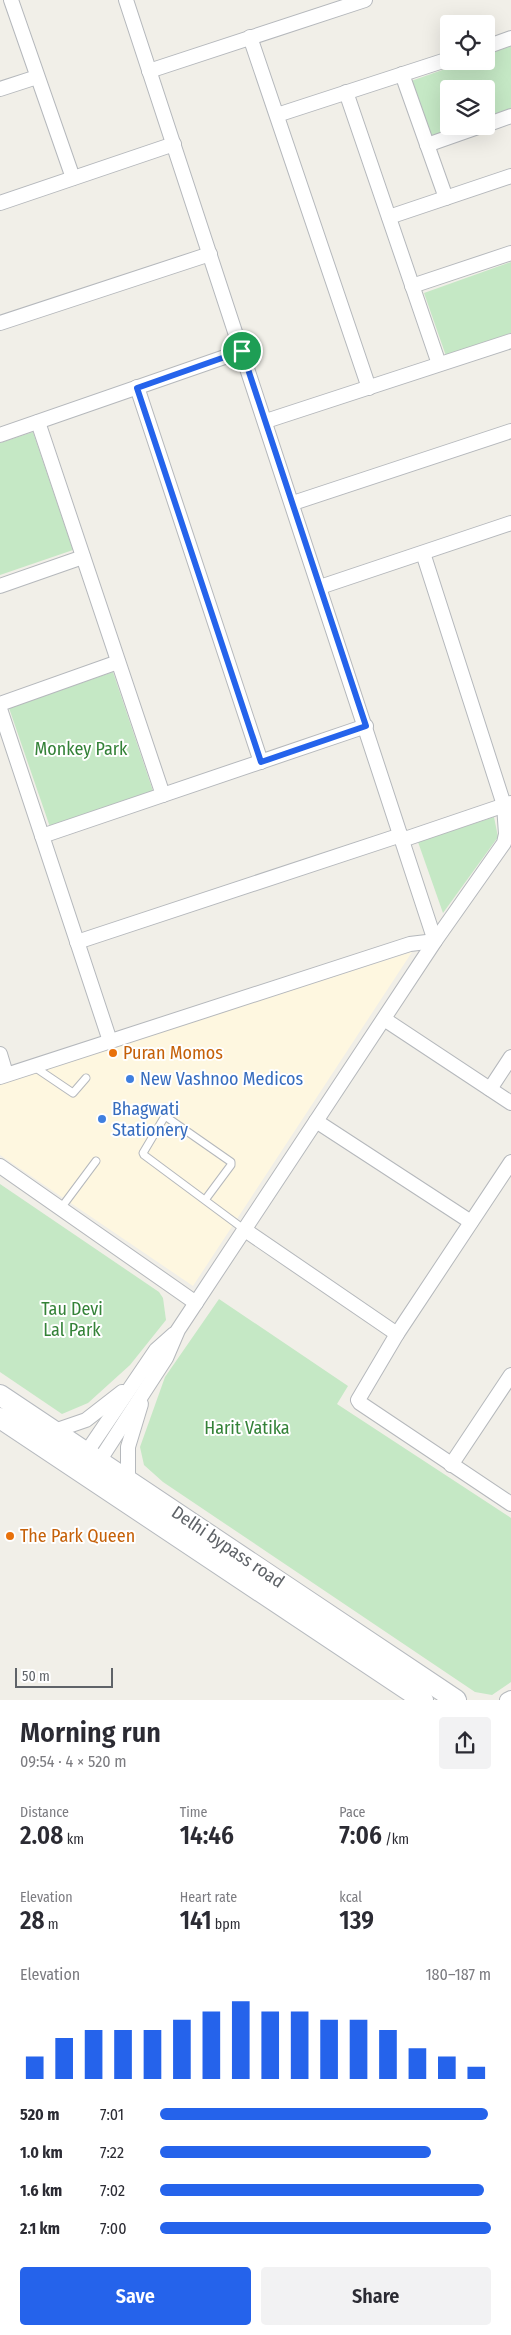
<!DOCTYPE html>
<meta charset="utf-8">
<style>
:root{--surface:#fff;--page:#f2f2f3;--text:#2b2b33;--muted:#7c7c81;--accent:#2563eb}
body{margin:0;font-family:"Fira Sans Condensed",sans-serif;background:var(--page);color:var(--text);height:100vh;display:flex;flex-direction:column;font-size:19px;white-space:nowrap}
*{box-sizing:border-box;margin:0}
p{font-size:16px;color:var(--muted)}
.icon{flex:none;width:28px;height:28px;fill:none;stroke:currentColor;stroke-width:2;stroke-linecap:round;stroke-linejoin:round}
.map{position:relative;height:1700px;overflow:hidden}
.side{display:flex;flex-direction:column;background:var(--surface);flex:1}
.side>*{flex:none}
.tools{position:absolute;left:440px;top:15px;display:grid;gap:10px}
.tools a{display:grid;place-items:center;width:55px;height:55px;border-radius:5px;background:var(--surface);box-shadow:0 5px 20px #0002;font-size:25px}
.scale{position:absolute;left:15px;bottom:12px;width:98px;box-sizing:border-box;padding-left:5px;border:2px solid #5f6368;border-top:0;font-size:14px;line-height:18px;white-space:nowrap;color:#5f6368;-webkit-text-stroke:4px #fff;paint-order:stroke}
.pin{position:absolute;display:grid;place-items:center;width:42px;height:42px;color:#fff;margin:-21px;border:2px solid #fff;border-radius:50%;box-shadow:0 1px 5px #0007}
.round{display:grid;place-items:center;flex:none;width:52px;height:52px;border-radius:5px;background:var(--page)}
.head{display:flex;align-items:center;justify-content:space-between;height:85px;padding:0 20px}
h1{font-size:28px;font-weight:600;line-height:38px}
.metrics{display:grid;grid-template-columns:repeat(3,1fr);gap:8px;height:85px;padding:5px 20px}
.metrics div{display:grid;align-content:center}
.metrics b{font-size:25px;font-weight:600}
.metrics small{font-size:14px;font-weight:400}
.metrics p{font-size:14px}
.chart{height:140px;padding:10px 20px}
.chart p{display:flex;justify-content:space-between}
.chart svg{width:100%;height:90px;margin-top:5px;stroke:var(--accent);stroke-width:6}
.button{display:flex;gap:10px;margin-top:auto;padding:10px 20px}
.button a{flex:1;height:58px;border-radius:5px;background:var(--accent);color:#fff;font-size:20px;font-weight:600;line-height:58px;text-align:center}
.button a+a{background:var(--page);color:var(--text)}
ul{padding:0 20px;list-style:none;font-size:16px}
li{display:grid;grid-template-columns:80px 60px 1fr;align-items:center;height:38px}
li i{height:12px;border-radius:6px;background:var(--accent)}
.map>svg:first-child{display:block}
.commercial{fill:#fef7e0}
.green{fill:#c5e8c5}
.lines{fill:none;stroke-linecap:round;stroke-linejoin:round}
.service-casing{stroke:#b5b8bc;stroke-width:9}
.minor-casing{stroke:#b5b8bc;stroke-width:16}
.secondary-casing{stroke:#b6babf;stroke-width:22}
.service{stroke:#fff;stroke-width:7}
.minor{stroke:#fff;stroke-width:14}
.secondary{stroke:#fff;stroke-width:20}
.route-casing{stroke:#fff;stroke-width:10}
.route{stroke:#2563eb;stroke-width:6}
.food-dot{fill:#e8710a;stroke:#fff;stroke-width:2}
.shop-dot{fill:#3f7fe0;stroke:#fff;stroke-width:2}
.labels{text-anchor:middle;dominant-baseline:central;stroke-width:4;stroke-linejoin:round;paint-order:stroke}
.park-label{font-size:18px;fill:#348238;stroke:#fff}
.food-label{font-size:18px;fill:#c56008;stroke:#fff;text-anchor:start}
.shop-label{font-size:18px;fill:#366cbe;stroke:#fff;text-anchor:start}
.street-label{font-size:18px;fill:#5f6368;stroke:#fff}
</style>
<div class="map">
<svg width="511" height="1700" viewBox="0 0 511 1700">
<rect width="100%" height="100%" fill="#f1efe8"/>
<path class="commercial" d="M412,952L193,1286L0,1155V1083Z"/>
<g class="green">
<path d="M511,46V109L486,118V89H449V126H462L431,137L411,81L468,61H486V55Z"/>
<path d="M511,262V333L446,356L424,293Z"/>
<path d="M33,432L73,550L0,575V443Z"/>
<path d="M113,672L153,791L50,827L9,708Z"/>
<path d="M494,817L498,837L443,913L418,842Z"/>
<path d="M0,1184L159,1292L163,1298L166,1320L130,1365L88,1403L62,1414L0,1372Z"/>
<path d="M219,1299L348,1386L337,1404L511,1518V1682L492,1695L475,1692L163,1482L144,1465L140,1447L165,1377Z"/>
</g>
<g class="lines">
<g class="service-casing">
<g id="service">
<path d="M33,1066L73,1093L86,1078"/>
<path d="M205,1200L231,1165V1162L165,1116L143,1153L144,1155L245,1230"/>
<path d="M61,1208L96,1161"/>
</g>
</g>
<g class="minor-casing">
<g id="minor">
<path d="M11,0L73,178"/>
<path d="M250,37L369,388"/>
<path d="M486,47L511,38"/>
<path d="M149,71L365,0"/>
<path d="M402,74L446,198"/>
<path d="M0,89L37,77"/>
<path d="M346,92L439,364"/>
<path d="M277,115L449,59"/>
<path d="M486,125L511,116"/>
<path d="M427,145L481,126"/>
<path d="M0,203L174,144"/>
<path d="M389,217L511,176"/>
<path d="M412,286L511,253"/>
<path d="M0,323L210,254"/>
<path d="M137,387L261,762"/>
<path d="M266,421L511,341"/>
<path d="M38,422L163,795"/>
<path d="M0,435L242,351"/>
<path d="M293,503L511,431"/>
<path d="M0,586L83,557"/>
<path d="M320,587L511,523"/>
<path d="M0,704L118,662"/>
<path d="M0,709L110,1041"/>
<path d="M42,836L366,726"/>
<path d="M402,840L511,803"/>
<path d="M77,942L401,835"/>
<path d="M384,1019L511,1103"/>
<path d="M0,1054L6,1074"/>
<path d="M0,1077L410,944L435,941L504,843L506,834L504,805L423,553"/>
<path d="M490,1089L511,1057"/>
<path d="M316,1121L471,1222"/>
<path d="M511,1162L397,1334L358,1400L360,1403L511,1504"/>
<path d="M0,1166L196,1303"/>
<path d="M245,1230L397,1334"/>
<path d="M54,1431L86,1420L122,1392"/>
<path d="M82,1459L156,1350L174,1334"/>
<path d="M451,1465L511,1375"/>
<path d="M94,1469L166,1358L178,1330L435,941L126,0"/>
<path d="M128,1481V1447L141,1404"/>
<path d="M507,1700L511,1698"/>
</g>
</g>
<g class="secondary-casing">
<g id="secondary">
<path d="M0,1395L456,1700"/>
<path d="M0,1418L423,1700"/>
</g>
</g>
<use href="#service" class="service"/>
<use href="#minor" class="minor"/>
<use href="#secondary" class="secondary"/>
</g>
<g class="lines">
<g class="route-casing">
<path id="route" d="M242,351L366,726L261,762L137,388Z"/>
</g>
<use href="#route" class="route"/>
</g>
<g class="food-dot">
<circle cx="113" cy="1053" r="5"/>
<circle cx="10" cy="1536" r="5"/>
</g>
<g class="shop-dot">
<circle cx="130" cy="1079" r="5"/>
<circle cx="102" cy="1119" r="5"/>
</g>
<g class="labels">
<g class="park-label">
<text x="81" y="749">Monkey Park</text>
<text x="72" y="1309">Tau Devi<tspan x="72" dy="21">Lal Park</tspan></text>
<text x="247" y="1428">Harit Vatika</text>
</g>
<g class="food-label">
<text x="123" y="1053">Puran Momos</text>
<text x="20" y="1536">The Park Queen</text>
</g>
<g class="shop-label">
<text x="140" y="1079">New Vashnoo Medicos</text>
<text x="112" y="1109">Bhagwati<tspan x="112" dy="21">Stationery</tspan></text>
</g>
<g class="street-label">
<text transform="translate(228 1547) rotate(34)">Delhi bypass road</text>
</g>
</g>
</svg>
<div class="tools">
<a><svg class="icon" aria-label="locate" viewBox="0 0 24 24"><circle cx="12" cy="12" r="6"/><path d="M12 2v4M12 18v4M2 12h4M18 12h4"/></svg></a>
<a><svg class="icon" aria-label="layers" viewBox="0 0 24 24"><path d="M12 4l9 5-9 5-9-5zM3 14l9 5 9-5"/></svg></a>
</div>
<div class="scale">50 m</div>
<div class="pin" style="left:242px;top:351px;background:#1e9e55"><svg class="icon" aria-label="arrive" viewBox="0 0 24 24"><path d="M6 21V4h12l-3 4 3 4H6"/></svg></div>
</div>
<section class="side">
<div class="head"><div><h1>Morning run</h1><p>09:54 · 4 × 520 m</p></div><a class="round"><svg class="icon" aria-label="share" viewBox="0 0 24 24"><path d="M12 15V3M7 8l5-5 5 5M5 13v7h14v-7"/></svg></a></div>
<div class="metrics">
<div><p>Distance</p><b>2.08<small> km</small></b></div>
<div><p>Time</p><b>14:46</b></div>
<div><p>Pace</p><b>7:06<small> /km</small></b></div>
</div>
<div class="metrics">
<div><p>Elevation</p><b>28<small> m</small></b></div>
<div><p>Heart rate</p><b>141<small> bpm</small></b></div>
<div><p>kcal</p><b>139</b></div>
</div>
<div class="chart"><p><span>Elevation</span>180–187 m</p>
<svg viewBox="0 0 160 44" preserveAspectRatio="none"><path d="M5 44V33M15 44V24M25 44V20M35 44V20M45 44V20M55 44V15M65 44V11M75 44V6M85 44V11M95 44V11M105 44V15M115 44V15M125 44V20M135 44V29M145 44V33M155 44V38"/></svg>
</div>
<ul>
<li><b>520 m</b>7:01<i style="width:99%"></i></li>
<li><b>1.0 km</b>7:22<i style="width:82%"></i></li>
<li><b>1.6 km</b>7:02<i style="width:98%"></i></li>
<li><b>2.1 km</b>7:00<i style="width:100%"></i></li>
</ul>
<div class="button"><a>Save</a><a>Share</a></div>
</section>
